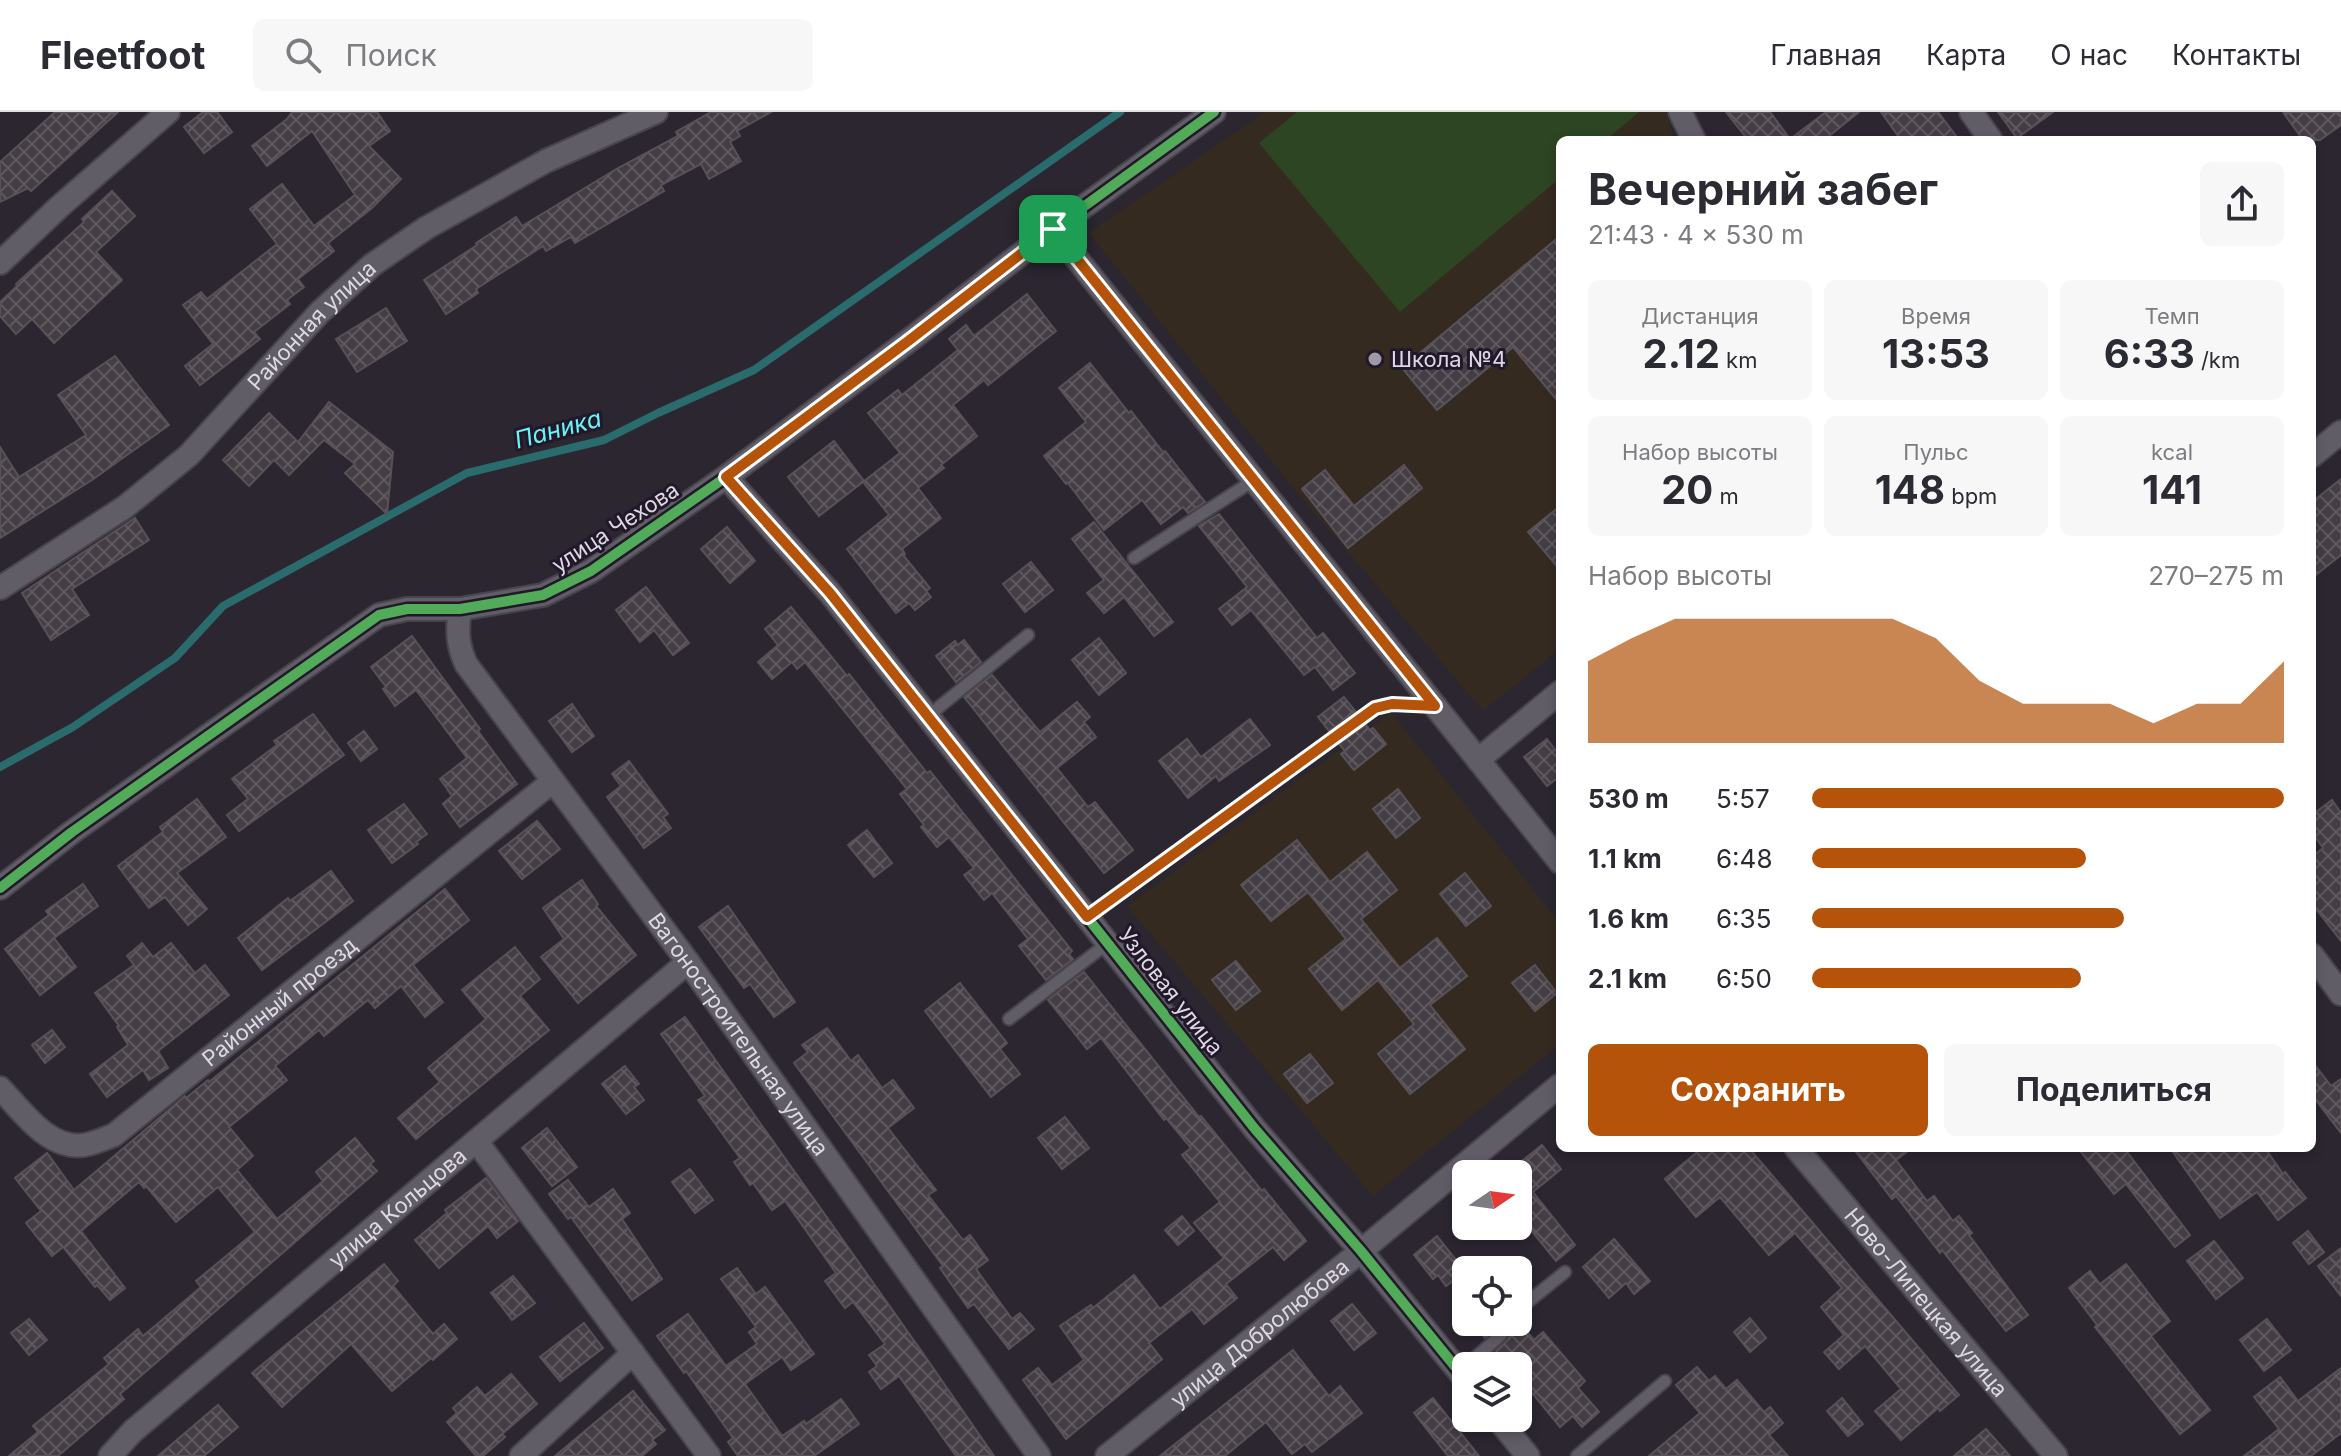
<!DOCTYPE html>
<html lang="ru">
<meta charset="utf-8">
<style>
:root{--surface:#fff;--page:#f7f7f7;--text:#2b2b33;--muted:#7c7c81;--line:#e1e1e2;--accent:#b45309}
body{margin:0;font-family:Inter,sans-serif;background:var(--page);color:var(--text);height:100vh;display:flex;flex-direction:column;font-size:30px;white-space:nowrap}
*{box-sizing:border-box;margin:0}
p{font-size:26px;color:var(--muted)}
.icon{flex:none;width:44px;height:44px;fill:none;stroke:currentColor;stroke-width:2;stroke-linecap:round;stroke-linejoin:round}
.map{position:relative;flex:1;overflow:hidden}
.sheet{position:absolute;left:1556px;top:24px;width:760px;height:1016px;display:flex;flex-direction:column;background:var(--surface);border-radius:12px;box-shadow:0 4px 12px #0003}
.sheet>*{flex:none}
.needle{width:52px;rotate:77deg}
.controls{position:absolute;left:1452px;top:1048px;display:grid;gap:16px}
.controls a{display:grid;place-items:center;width:80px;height:80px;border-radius:12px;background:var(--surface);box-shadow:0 4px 12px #0003;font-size:40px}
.pin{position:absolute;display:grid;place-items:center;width:68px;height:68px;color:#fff;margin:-34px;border-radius:16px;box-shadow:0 4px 12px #0006}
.round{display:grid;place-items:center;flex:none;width:84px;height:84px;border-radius:12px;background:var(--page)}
.head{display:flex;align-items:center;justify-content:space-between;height:136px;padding:0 32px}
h1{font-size:44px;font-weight:700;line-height:60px}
.figures{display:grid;grid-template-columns:repeat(3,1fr);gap:12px;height:136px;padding:8px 32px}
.figures div{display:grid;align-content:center;border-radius:12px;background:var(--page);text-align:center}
.figures b{font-size:40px;font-weight:700}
.figures small{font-size:22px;font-weight:400}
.figures p{font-size:22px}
.chart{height:224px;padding:16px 32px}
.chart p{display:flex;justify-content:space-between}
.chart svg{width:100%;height:144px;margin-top:8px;fill:var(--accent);opacity:.7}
.primary-button{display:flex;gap:16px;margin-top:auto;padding:16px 32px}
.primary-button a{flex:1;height:92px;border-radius:12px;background:var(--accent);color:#fff;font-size:32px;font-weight:700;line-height:92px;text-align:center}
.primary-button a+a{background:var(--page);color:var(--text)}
ul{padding:0 32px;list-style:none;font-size:26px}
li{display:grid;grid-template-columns:128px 96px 1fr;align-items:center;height:60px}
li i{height:20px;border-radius:10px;background:var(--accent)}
header{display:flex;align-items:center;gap:48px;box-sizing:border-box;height:112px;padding:0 40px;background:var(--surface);border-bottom:2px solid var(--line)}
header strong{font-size:38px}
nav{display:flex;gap:44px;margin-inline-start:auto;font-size:28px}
.search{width:560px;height:72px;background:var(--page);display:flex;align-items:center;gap:20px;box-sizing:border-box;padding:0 28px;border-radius:12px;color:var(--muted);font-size:30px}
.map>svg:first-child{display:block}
.education{fill:#352a20}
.pitch{fill:#2d4523}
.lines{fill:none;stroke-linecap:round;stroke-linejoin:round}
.stream{stroke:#2a6b6d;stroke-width:8}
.building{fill:url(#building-cross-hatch);stroke:#585158;stroke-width:2}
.service-casing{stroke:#48444d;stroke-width:15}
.minor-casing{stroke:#48444d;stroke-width:26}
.service{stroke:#615d66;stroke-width:11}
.minor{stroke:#615d66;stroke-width:22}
.cycleway-casing{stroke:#21182a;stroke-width:15}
.cycleway{stroke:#51ab58;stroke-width:10}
.route-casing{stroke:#fff;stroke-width:16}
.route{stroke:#b45309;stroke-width:10}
.poi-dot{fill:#9f99a5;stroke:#21182a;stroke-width:3}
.labels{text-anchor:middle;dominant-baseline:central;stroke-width:6;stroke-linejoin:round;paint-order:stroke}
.street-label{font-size:22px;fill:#ded7e4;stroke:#21182a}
.poi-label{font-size:22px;fill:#ded7e4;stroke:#21182a;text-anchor:start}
.water-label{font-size:24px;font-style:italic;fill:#6bf4f5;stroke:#21182a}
</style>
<header>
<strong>Fleetfoot</strong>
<div class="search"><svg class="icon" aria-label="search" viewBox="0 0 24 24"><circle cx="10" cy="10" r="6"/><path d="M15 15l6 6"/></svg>Поиск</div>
<nav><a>Главная</a><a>Карта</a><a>О нас</a><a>Контакты</a></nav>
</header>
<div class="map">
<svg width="2341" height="1344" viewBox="0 0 2341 1344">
<defs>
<pattern id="building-cross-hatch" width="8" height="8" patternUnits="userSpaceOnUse" patternTransform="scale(2)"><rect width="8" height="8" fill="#443d44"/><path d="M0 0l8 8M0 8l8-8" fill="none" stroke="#5f585f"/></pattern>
</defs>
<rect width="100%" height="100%" fill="#2b2630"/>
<g class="education">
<path d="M1265,0H1666L1674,28H1560V537L1483,599L1290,372L1089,121Z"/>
<path d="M1391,600L1560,811V932L1373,1084L1127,794Z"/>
</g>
<path class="pitch" d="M1297,0H1639L1606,28H1560V66L1400,200L1259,31Z"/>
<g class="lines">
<path class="stream" d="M0,655L73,615L175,546L223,494L467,361L604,328L658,301L754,258L1120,0"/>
</g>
<g class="building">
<path d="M55,0H118L31,79L28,76L0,90V50Z"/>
<path d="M203,0H217L232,20L204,41L184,15Z"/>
<path d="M292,0H377L390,19L369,34L401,67L372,96L328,131L334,139L298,167L304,175L287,188L290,192L254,220L260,227L200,273L185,254L213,232L183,193L201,180L207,187L277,132L250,97L282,72L314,114L355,83L312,19L267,54L252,34L287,7Z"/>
<path d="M711,0H771L737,19L740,24L730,30L741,49L709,67L701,52L661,73L664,79L575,131L571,125L546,139L543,134L476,177L478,181L446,202L424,168L477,133L476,131L516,105L522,114L618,56L678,24L676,20Z"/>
<path d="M1726,0H1770L1790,27L1826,0H1859L1824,28H1748Z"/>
<path d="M1881,0H1938L1959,28H1901Z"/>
<path d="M1998,0H2053L2017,26Z"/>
<path d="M2283,0H2341V13L2320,28H2303Z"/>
<path d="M112,79L135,104L96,140L122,168L54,231L32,207L16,222L0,204V190L17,174L16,172L84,110L82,107Z"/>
<path d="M1560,124V292L1513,235L1437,298L1402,256Z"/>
<path d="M1027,182L1056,219L988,273L984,268L953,293L977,324L941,353L944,356L918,376L941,406L902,437L905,442L903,443L930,476L926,479L931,485L915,498L909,491L896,501L847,437L889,403L863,370L900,341L868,301L898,278L902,283L958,238L949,227L966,213L974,224Z"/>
<path d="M386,196L407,229L357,260L336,227Z"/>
<path d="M115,244L169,313L92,368L0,426V335L19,365L86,323L58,283Z"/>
<path d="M1090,251L1129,301L1131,299L1163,340L1165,339L1205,390L1188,401L1183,395L1161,412L1142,388L1104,418L1067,370L1066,372L1044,344L1086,310L1059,276Z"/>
<path d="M329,290L393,340L387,402L345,361L355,352L324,328L289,363L274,348L249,374L223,348L269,301L298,330Z"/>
<path d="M834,329L864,369L819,404L788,365Z"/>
<path d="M1404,353L1422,376L1348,436L1302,377L1325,358L1354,394Z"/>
<path d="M2341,367V443L2312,466V390Z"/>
<path d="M1560,394V458L1528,420Z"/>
<path d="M1219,402L1317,526L1323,521L1355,561L1333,578L1315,555L1304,563L1251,498L1232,513L1219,497L1247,475L1199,414Z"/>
<path d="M135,406L149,428L72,477L89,503L51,528L22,481Z"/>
<path d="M1094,410L1173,510L1154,524L1124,485L1104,501L1087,481L1104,468L1072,427Z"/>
<path d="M727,415L755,449L730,471L701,437Z"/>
<path d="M1031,450L1053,478L1025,500L1003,472Z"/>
<path d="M646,475L689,531L673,543L654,518L640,530L616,498Z"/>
<path d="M791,495L847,564L849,562L927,661L930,659L1072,839L1069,842L1073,847L1046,868L1019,834L1028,827L992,781L984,788L964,763L974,756L949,725L937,735L921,715L924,713L900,682L907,677L805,550L797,557L792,550L772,567L758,550L778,533L765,517Z"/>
<path d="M412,524L480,617L478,619L517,672L460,715L443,692L452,684L440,667L467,646L416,578L395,594L383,577L386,575L371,555Z"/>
<path d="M1099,526L1126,561L1099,583L1072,548Z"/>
<path d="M964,528L981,550L956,570L936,544L955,529L958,533Z"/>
<path d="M992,563L1040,620L1077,590L1090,605L1084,610L1096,625L1057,656L1088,695L1095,690L1133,738L1104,761L964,585Z"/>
<path d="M1344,585L1356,600L1329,619L1318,605Z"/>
<path d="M572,592L594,624L572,640L549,609Z"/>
<path d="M313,602L344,643L239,719L227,703L248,687L232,667L277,633L274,629Z"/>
<path d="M1250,607L1270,633L1219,669L1216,664L1188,686L1159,649L1187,627L1201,645Z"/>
<path d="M1366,613L1370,618L1373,616L1386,632L1354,658L1341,642L1345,639L1339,632Z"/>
<path d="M364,619L377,637L361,649L348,631Z"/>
<path d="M1547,627L1560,644V664L1547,674L1524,645Z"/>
<path d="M629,649L668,702L663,705L671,716L644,736L607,685L621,674L612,662Z"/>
<path d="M1398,677L1420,706L1396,726L1373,697Z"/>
<path d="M197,687L226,725L177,761L207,797L188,813L165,785L149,796L118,754L163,720L160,715Z"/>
<path d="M2332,688L2341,701V829L2312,792V745L2323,736L2312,720V703Z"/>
<path d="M404,692L427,722L416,730L418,732L392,751L368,718Z"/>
<path d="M537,709L560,737L522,767L499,739Z"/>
<path d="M867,718L892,751L874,765L848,733Z"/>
<path d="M1297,728L1330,770L1367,740L1397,778L1361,807L1400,856L1437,826L1467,864L1430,893L1465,937L1410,982L1378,942L1414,912L1378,868L1342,898L1309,857L1346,827L1308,780L1271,809L1241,773Z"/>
<path d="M331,759L353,789L262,858L238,826L288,786L290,789Z"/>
<path d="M1465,761L1491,794L1466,814L1440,782Z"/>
<path d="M582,768L598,792L596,794L636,843L578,891L541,845L564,827L543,796Z"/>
<path d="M83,772L98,794L54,826L76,855L40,883L5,837L49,803L46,799Z"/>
<path d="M445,777L469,808L413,853L443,890L425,905L401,874L375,896L368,888L324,924L319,918L275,954L287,968L229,1015L253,1044L237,1058L277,1107L323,1069L316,1060L355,1026L374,1049L370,1052L377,1059L120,1282L124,1287L58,1344H9L38,1320L33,1314L109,1252L104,1246L138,1217L143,1224L201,1175L196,1169L255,1120L218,1075L176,1110L146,1074L144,1076L139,1070L81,1119L125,1176L110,1188L97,1173L95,1175L63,1135L52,1144L26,1111L41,1099L15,1066L47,1041L74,1078L185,984L186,986L208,968L209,970Z"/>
<path d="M728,794L795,890L774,905L750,872L744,876L699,815Z"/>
<path d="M142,831L153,845L171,831L195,861L205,853L229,883L158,939L168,956L149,968L143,958L107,985L90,962L128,933L117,915L119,914L95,881L134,853L127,844Z"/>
<path d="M515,835L540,867L520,884L549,918L416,1027L398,1006L440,970L428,956L486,907L462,878Z"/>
<path d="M1236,849L1260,879L1236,898L1212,868Z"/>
<path d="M1535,853L1557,881L1535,899L1512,871Z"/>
<path d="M1084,860L1199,1005L1201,1004L1262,1079L1264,1077L1306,1129L1284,1148L1273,1135L1226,1172L1237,1186L1204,1212L1192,1197L1149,1231L1162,1247L1066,1327L1023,1268L1038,1256L1052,1273L1084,1248L1060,1214L1091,1193L1093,1196L1134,1163L1160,1197L1224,1146L1194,1111L1220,1090L1182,1043L1191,1036L1166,1006L1164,1008L1101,926L1087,937L1048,888Z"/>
<path d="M960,871L1007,931L1000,937L1020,962L991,985L925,899Z"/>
<path d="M685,905L920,1237L994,1344H956L899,1264L881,1277L869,1260L877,1254L869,1243L885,1232L853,1190L845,1196L825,1169L836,1161L785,1089L772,1098L753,1071L750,1073L734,1050L740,1046L698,988L705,984L661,922Z"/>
<path d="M827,916L851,949L858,943L882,976L893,968L914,996L888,1016L936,1078L928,1083L963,1128L970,1123L988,1148L976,1157L1012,1207L1020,1201L1034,1217L1009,1237L974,1192L968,1196L940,1156L943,1154L794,951L808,940L802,933Z"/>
<path d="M52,918L65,935L45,951L32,933Z"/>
<path d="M1310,942L1333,971L1307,991L1284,962Z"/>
<path d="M2312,949L2331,974L2341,967V1021L2312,983Z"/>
<path d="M625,954L639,972L634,975L644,988L626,1002L602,972Z"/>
<path d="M1065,1005L1089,1036L1062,1057L1038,1026Z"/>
<path d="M547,1016L577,1055L552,1074L522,1036Z"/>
<path d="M1542,1033L1561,1057L1533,1080L1575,1133L1556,1149L1518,1102V1052Z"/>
<path d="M1702,1036H1749L1959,1283L1940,1299L1938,1296L1901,1328L1875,1299L1901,1277L1865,1234L1839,1257L1824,1240L1844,1223L1821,1195L1842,1176L1795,1121L1769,1143L1720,1085L1696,1105L1665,1067Z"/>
<path d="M1853,1036H1912L1896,1048L1927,1089L1934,1084L1953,1109L1959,1104L1972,1121L1969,1123L2028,1203L2006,1219L1942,1138L1940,1141L1896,1084L1892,1087Z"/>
<path d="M2078,1036H2124L2190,1123L2175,1135L2126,1072L2114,1082Z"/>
<path d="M2170,1036H2265L2283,1062L2285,1060L2306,1086L2278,1108L2257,1080L2220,1106Z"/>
<path d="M690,1057L713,1088L695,1101L672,1070Z"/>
<path d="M486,1066L518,1109L497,1126L488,1114L439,1156L415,1128L447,1101L445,1098Z"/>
<path d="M568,1068L589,1095L613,1077L630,1101L622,1107L662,1167L632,1188L571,1105L568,1107L549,1082Z"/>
<path d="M1182,1104L1194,1119L1178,1133L1165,1118Z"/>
<path d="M2308,1119L2324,1140L2309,1152L2293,1131Z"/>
<path d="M1437,1124L1456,1148L1454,1150L1463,1161L1446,1174L1438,1163L1433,1167L1414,1143Z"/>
<path d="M1614,1127L1650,1169L1634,1182L1626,1171L1609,1186L1583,1155Z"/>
<path d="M2214,1129L2243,1166L2216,1187L2187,1149Z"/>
<path d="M2341,1136V1184L2318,1154Z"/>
<path d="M384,1152L398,1169L393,1174L433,1222L444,1212L457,1227L433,1248L431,1246L392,1279L351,1232L282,1295L252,1261Z"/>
<path d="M2126,1152L2170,1209L2151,1224L2210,1298L2180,1322L2095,1215L2097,1213L2069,1176L2090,1159L2100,1172Z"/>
<path d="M737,1156L756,1182L765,1175L814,1242L791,1258L782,1245L745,1272L782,1324L804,1309L806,1312L841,1287L859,1312L814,1344H738L728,1330L733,1326L686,1259L684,1261L657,1224L688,1202L726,1254L757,1232L749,1220L756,1215L721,1167Z"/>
<path d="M513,1164L535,1191L512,1208L491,1181Z"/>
<path d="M1352,1192L1376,1221L1354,1238L1331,1209Z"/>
<path d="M1750,1206L1766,1226L1750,1240L1734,1220Z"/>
<path d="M29,1207L47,1228L29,1243L11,1221Z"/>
<path d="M2267,1207L2291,1238L2264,1259L2240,1228Z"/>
<path d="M1471,1210H1494L1493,1219L1485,1226Z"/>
<path d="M1511,1210H1519L1534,1228L1543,1220L1585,1269L1578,1276L1599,1300L1582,1315L1573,1304L1560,1315L1518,1264V1254H1509L1496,1239L1509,1225Z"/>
<path d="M584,1211L603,1236L560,1269L540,1245Z"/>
<path d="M1293,1238L1329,1284L1340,1274L1362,1301L1312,1340L1305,1332L1292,1342L1266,1310L1225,1344H1160Z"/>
<path d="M1697,1255L1709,1269L1715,1264L1726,1277L1737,1268L1764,1300L1770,1295L1783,1311L1769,1323L1788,1344H1649L1700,1301L1676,1273Z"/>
<path d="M2341,1256V1321L2311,1344H2244L2279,1317L2254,1285L2280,1265L2298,1289Z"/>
<path d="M511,1262L537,1292L502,1322L505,1325L483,1344H476L447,1310L457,1301L453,1296L477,1275L485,1284Z"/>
<path d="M633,1279L665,1318L652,1328L656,1332L642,1344H555Z"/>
<path d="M1433,1286L1479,1344H1448L1414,1301Z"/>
<path d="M1842,1286L1863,1312L1848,1324L1827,1299Z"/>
<path d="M218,1293L238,1315L204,1344H158Z"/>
<path d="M1986,1317L2010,1344H1954Z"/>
</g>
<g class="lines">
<g class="service-casing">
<g id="service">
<path d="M1134,446L1254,368"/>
<path d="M928,604L1028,523"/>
<path d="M1087,805L1375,596L1392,592L1434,594"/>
<path d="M1009,907L1108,831"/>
<path d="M1518,1198L1565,1160"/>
<path d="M1459,1260L1501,1223L1503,1210"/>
<path d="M1577,1344L1665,1269"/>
</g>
</g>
<g class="minor-casing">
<g id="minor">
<path d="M1680,0L1694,28"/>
<path d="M1971,0L1991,28"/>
<path d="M1053,117L1560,750"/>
<path d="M0,151L59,95L168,0"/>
<path d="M2312,344L2341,320"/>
<path d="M726,365L830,481L1255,1017L1361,1139L1466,1268"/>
<path id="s1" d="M0,476L125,395L189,343L320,200L372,153L426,116L546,49L656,0"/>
<path id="s2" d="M460,497C457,518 457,532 466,552L688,850L1039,1344"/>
<path d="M1478,648L1560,580"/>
<path d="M0,776L72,720L379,503L407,497H460L543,483L591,459L726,365L907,230L1053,117L1214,0"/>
<path d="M2312,843L2341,882"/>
<path id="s3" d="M0,976C23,1000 51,1042 89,1032C97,1030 106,1026 114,1023L553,669"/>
<path d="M477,1030L709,1344"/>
<path id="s4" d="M1796,1036L2056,1344"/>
<path d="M1497,1306L1528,1344"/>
<path id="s5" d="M110,1344L133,1319L688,850"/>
<path d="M521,1344L633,1241"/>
<path id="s6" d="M1107,1344L1361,1139L1560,973"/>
</g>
</g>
<use href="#service" class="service"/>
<use href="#minor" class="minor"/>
<g class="cycleway-casing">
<g id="cycleway">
<path d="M726,365L830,481L1255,1017L1361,1139L1466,1268"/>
<path d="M0,776L72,720L379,503L407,497H460L543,483L591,459L726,365L907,230L1053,117L1214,0"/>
</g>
</g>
<use href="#cycleway" class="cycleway"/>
</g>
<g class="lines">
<g class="route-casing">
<path id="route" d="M1053,117L1435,594L1392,592L1375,596L1087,805L830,481L726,365L907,230Z"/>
</g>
<use href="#route" class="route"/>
</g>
<circle class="poi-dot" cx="1375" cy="247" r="8"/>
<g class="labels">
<g class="street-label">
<text stroke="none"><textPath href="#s1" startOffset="410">Районная улица</textPath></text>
<text transform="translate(615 415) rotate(-33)">улица Чехова</text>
<text transform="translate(1171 879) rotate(52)">Узловая улица</text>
<text stroke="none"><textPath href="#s3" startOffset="350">Районный проезд</textPath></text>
<text stroke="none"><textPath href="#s2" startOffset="516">Вагоностроительная улица</textPath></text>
<text stroke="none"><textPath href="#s5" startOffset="380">улица Кольцова</textPath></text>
<text stroke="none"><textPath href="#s4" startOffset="202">Ново-Липецкая улица</textPath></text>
<text stroke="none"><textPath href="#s6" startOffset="196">улица Добролюбова</textPath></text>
</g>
<g class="poi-label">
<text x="1391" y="247">Школа №4</text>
</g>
<g class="water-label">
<text transform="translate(558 317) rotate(-15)">Паника</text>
</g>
</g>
</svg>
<div class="controls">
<a><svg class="needle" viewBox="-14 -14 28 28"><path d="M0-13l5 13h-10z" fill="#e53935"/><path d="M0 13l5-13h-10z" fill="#7c7c81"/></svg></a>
<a><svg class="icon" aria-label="locate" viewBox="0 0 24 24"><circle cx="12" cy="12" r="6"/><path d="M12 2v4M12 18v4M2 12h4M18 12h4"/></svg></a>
<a><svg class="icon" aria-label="layers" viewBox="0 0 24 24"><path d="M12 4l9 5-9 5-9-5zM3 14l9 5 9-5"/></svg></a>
</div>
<div class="pin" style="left:1053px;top:117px;background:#1e9e55"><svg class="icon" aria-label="arrive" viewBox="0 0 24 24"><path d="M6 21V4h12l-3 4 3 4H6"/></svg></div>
<section class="sheet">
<div class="head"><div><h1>Вечерний забег</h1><p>21:43 · 4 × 530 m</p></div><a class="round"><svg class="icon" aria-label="share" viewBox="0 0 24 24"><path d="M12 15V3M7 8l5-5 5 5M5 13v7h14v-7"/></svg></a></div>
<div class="figures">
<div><p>Дистанция</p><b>2.12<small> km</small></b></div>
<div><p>Время</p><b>13:53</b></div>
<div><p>Темп</p><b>6:33<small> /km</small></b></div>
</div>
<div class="figures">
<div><p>Набор высоты</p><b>20<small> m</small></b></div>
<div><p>Пульс</p><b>148<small> bpm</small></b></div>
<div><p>kcal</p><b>141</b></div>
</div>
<div class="chart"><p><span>Набор высоты</span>270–275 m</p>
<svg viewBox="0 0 160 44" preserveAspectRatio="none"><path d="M0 44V19L10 12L20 6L30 6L40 6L50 6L60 6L70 6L80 12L90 25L100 32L110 32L120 32L130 38L140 32L150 32L160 19V44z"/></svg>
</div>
<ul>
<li><b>530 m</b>5:57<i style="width:100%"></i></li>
<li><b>1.1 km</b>6:48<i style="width:58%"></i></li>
<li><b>1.6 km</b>6:35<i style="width:66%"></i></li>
<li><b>2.1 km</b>6:50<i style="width:57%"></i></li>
</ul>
<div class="primary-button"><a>Сохранить</a><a>Поделиться</a></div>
</section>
</div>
